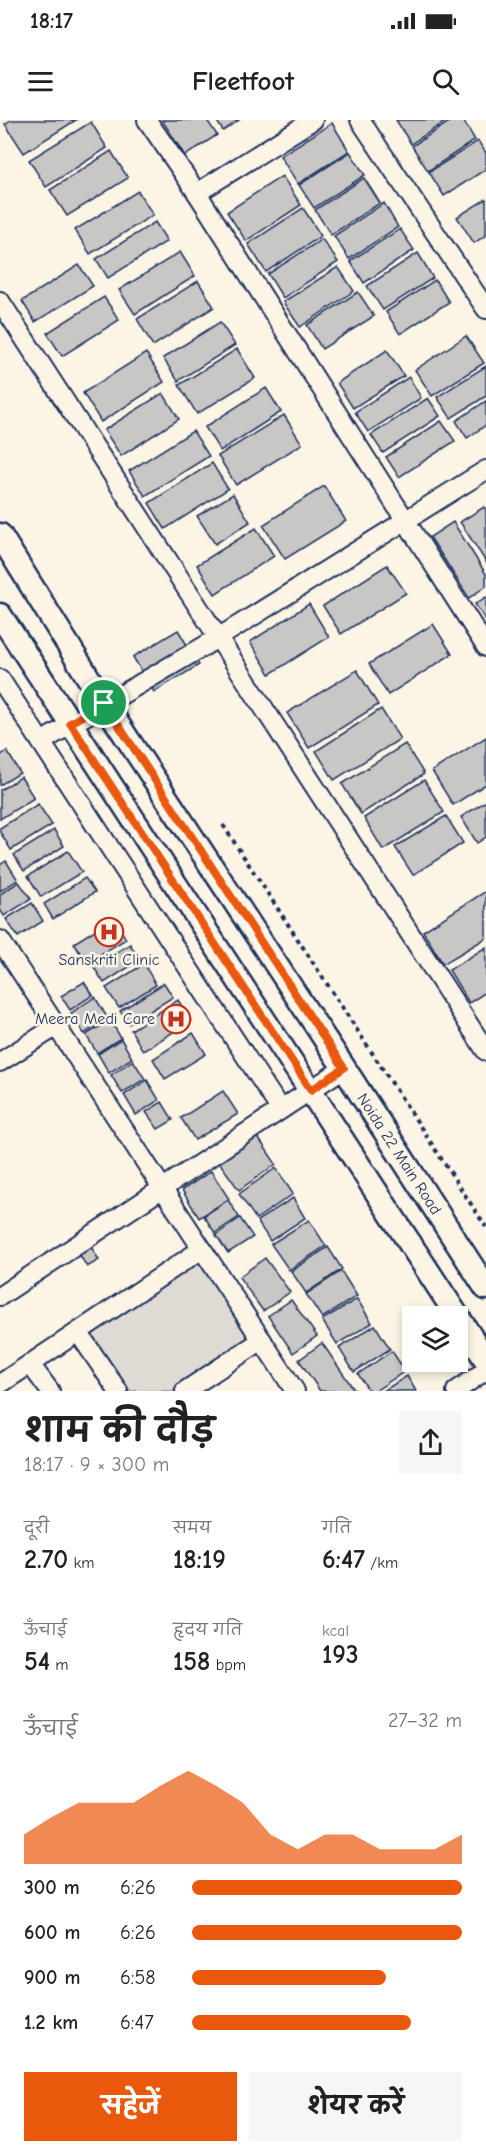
<!DOCTYPE html>
<html lang="hi">
<meta charset="utf-8">
<style>
:root{--surface:#fff;--page:#f6f6f6;--text:#222;--muted:#767676;--accent:#ea580c}
body{margin:0;font-family:"Comic Neue","Playpen Sans Deva",sans-serif;background:var(--page);color:var(--text);height:100vh;display:flex;flex-direction:column;font-size:22px;white-space:nowrap}
*{box-sizing:border-box;margin:0}
p{font-size:20px;color:var(--muted)}
.icon{flex:none;width:33px;height:33px;fill:none;stroke:currentColor;stroke-width:2;stroke-linecap:round;stroke-linejoin:round}
.map{position:relative;height:1271px;overflow:hidden}
.drawer{display:flex;flex-direction:column;background:var(--surface);flex:1}
.drawer>*{flex:none}
.fabs{position:absolute;left:402px;top:1186px;display:grid;gap:12px}
.fabs a{display:grid;place-items:center;width:66px;height:66px;border-radius:0px;background:var(--surface);box-shadow:0 3px 9px #0003;font-size:30px}
.pin{position:absolute;display:grid;place-items:center;width:51px;height:51px;color:#fff;margin:-26px;border:3px solid #fff;border-radius:50%;box-shadow:0 2px 6px #0007}
.round{display:grid;place-items:center;flex:none;width:63px;height:63px;border-radius:0px;background:var(--page)}
.head{display:flex;align-items:center;justify-content:space-between;height:102px;padding:0 24px}
h1{font-size:33px;font-weight:700;line-height:45px}
.stats{display:grid;grid-template-columns:repeat(3,1fr);gap:9px;height:102px;padding:6px 24px}
.stats div{display:grid;align-content:center}
.stats b{font-size:26px;font-weight:700}
.stats small{font-size:16px;font-weight:400}
.stats p{font-size:16px}
.chart{height:168px;padding:12px 24px}
.chart p{display:flex;justify-content:space-between}
.chart svg{width:100%;height:108px;margin-top:6px;fill:var(--accent);opacity:.7}
.cta{display:flex;gap:12px;margin-top:auto;padding:12px 24px}
.cta a{flex:1;height:69px;border-radius:0px;background:var(--accent);color:#fff;font-size:24px;font-weight:700;line-height:69px;text-align:center}
.cta a+a{background:var(--page);color:var(--text)}
ul{padding:0 24px;list-style:none;font-size:20px}
li{display:grid;grid-template-columns:96px 72px 1fr;align-items:center;height:45px}
li i{height:15px;border-radius:8px;background:var(--accent)}
.status{display:flex;justify-content:space-between;align-items:center;height:42px;padding:0 30px;background:var(--surface);direction:ltr}
.status svg{height:16px;fill:currentColor}
header{display:flex;justify-content:space-between;align-items:center;height:78px;padding:0 24px;background:var(--surface);font-size:27px;font-weight:700}
.map>svg:first-child{display:block}
.green{fill:#dfdbd4;stroke:#7d8599;stroke-width:1.5}
.building{fill:#c8c7c6;stroke:#1b2f5e;stroke-width:1.5}
.lines{fill:none;stroke-linecap:round;stroke-linejoin:round}
.minor-casing{stroke:#1b2f5e;stroke-width:22}
.tertiary-casing{stroke:#1b2f5e;stroke-width:27}
.path{stroke:#1b2f5e;stroke-width:4;stroke-dasharray:4.5 4.5;stroke-linecap:butt}
.minor{stroke:#fcf5e5;stroke-width:18}
.tertiary{stroke:#fcf5e5;stroke-width:22}
.route-casing{stroke:#fff;stroke-width:12}
.route{stroke:#ea580c;stroke-width:8}
.labels{text-anchor:middle;dominant-baseline:central;stroke-width:5;stroke-linejoin:round;paint-order:stroke}
.poi-label{font-size:16px;fill:#1b2f5e;stroke:#fcf5e5}
.street-label{font-size:16px;fill:#1b2f5e;stroke:#fcf5e5}
</style>
<div class="status"><b>18:17</b><svg viewBox="0 0 49 12"><path d="M0 12V9h3v3zM5 12V6h3v6zM10 12V3h3v9zM15 12V0h3v12zM26 1h20v11H26zM47 4h2v5h-2z"/></svg></div>
<header><svg class="icon" aria-label="menu" viewBox="0 0 24 24"><path d="M4 6h16M4 12h16M4 18h16"/></svg>Fleetfoot<svg class="icon" aria-label="search" viewBox="0 0 24 24"><circle cx="10" cy="10" r="6"/><path d="M15 15l6 6"/></svg></header>
<div class="map">
<svg width="486" height="1271" viewBox="0 0 486 1271">
<rect width="100%" height="100%" fill="#fcf5e5"/>
<filter id="ink" filterUnits="userSpaceOnUse"><feTurbulence type="fractalNoise" baseFrequency=".0167" numOctaves="2"/><feDisplacementMap in="SourceGraphic" scale="12" xChannelSelector="R" yChannelSelector="G"/><feConvolveMatrix kernelMatrix="1 2 1 2 8 2 1 2 1" color-interpolation-filters="sRGB"/></filter>
<g filter="url(#ink)">
<path class="green" d="M197,1139L251,1220L175,1271H130L90,1212Z"/>
<g class="building">
<path d="M11,0H76L24,33L5,4Z"/>
<path d="M162,0H207L217,15L185,36Z"/>
<path d="M216,0H239L223,11Z"/>
<path d="M396,0H448L411,24Z"/>
<path d="M452,0H463L475,20L428,51L412,26Z"/>
<path d="M91,2L107,28L46,67L29,40Z"/>
<path d="M332,3L349,31L298,64L280,36Z"/>
<path d="M478,21L486,33V49L444,76L429,52Z"/>
<path d="M111,31L128,58L67,96L50,70Z"/>
<path d="M350,32L365,55L314,88L299,65Z"/>
<path d="M282,56L301,85L246,121L227,92Z"/>
<path d="M364,58L380,83L331,115L315,90Z"/>
<path d="M138,71L153,95L90,134L75,110Z"/>
<path d="M486,79V115L474,123L457,97Z"/>
<path d="M384,83L398,107L349,139L334,116Z"/>
<path d="M303,88L321,116L266,152L248,124Z"/>
<path d="M155,102L167,121L108,158L96,139Z"/>
<path d="M400,109L414,130L364,163L350,141Z"/>
<path d="M322,119L338,142L283,178L268,154Z"/>
<path d="M180,132L195,156L135,194L119,170Z"/>
<path d="M418,133L433,158L383,190L367,166Z"/>
<path d="M79,145L93,166L35,202L22,181Z"/>
<path d="M338,147L354,171L300,207L283,182Z"/>
<path d="M435,160L449,182L400,214L386,192Z"/>
<path d="M198,161L214,187L153,226L137,199Z"/>
<path d="M358,172L374,196L322,229L307,205Z"/>
<path d="M104,177L119,200L62,236L47,213Z"/>
<path d="M220,202L235,225L178,261L163,238Z"/>
<path d="M466,216L484,243L432,276L415,250Z"/>
<path d="M237,229L255,258L197,294L179,265Z"/>
<path d="M387,230L404,256L353,288L337,263Z"/>
<path d="M146,233L164,262L101,302L83,273Z"/>
<path d="M486,246V276L451,298L437,277Z"/>
<path d="M409,257L421,278L368,312L355,292Z"/>
<path d="M266,268L281,292L220,331L205,307Z"/>
<path d="M163,273L179,299L121,336L104,310Z"/>
<path d="M428,278L440,296L383,333L371,315Z"/>
<path d="M486,281V305L467,318L456,301Z"/>
<path d="M284,295L302,324L236,365L218,336Z"/>
<path d="M441,301L455,321L399,357L386,337Z"/>
<path d="M193,311L209,336L145,376L129,351Z"/>
<path d="M212,343L228,369L165,409L149,383Z"/>
<path d="M324,366L346,401L285,439L263,405Z"/>
<path d="M233,374L250,402L215,424L197,396Z"/>
<path d="M484,387L486,390V442L460,402Z"/>
<path d="M453,402L486,454V466L469,478L430,417Z"/>
<path d="M256,408L274,436L215,474L197,445Z"/>
<path d="M387,445L406,473L341,514L323,486Z"/>
<path d="M486,477V501L475,484Z"/>
<path d="M309,484L329,517L270,554L250,522Z"/>
<path d="M433,504L452,534L388,575L369,544Z"/>
<path d="M178,510L199,545L154,572L133,537Z"/>
<path d="M357,550L378,585L309,628L287,593Z"/>
<path d="M381,589L400,619L334,660L316,631Z"/>
<path d="M486,617V664L453,685L432,651Z"/>
<path d="M405,624L424,654L361,694L342,664Z"/>
<path d="M7,631L20,653L0,665V636Z"/>
<path d="M21,657L34,678L0,699V670Z"/>
<path d="M424,660L444,692L383,730L364,698Z"/>
<path d="M486,681V717L477,723L461,697Z"/>
<path d="M38,684L52,705L11,730L0,712V708Z"/>
<path d="M446,696L463,723L413,755L395,727Z"/>
<path d="M54,710L64,726L24,751L14,735Z"/>
<path d="M68,731L82,752L41,777L28,756Z"/>
<path d="M6,741L18,760L0,771V745Z"/>
<path d="M85,758L95,772L53,799L44,784Z"/>
<path d="M19,762L31,779L4,796L0,789V774Z"/>
<path d="M486,771V818L443,844L423,811Z"/>
<path d="M32,783L43,801L18,817L6,799Z"/>
<path d="M114,798L126,819L86,843L74,823Z"/>
<path d="M130,824L140,840L104,863L93,846Z"/>
<path d="M486,827V872L469,883L449,850Z"/>
<path d="M144,844L156,865L119,888L106,868Z"/>
<path d="M84,862L93,875L70,890L61,876Z"/>
<path d="M164,863L173,877L129,904L120,891Z"/>
<path d="M95,877L108,899L84,914L71,893Z"/>
<path d="M178,880L191,901L143,931L131,910Z"/>
<path d="M110,900L121,918L97,933L86,915Z"/>
<path d="M193,913L206,934L165,959L153,939Z"/>
<path d="M121,919L132,938L109,953L98,934Z"/>
<path d="M133,940L145,959L122,973L111,955Z"/>
<path d="M147,960L159,980L136,995L124,975Z"/>
<path d="M223,971L238,994L195,1020L181,998Z"/>
<path d="M162,982L173,1000L158,1009L146,992Z"/>
<path d="M257,1016L276,1044L239,1070L219,1042Z"/>
<path d="M276,1048L293,1074L256,1099L239,1074Z"/>
<path d="M211,1051L229,1079L199,1098L182,1070Z"/>
<path d="M293,1078L305,1098L270,1121L257,1101Z"/>
<path d="M228,1080L239,1097L215,1113L204,1096Z"/>
<path d="M240,1098L253,1117L228,1133L216,1115Z"/>
<path d="M309,1100L326,1126L289,1150L271,1124Z"/>
<path d="M88,1122L99,1140L87,1147L76,1129Z"/>
<path d="M328,1127L342,1149L306,1173L291,1151Z"/>
<path d="M265,1138L290,1172L263,1191L239,1157Z"/>
<path d="M341,1151L357,1176L322,1198L306,1174Z"/>
<path d="M357,1179L372,1203L337,1224L322,1200Z"/>
<path d="M291,1180L317,1216L293,1233L268,1196Z"/>
<path d="M375,1205L390,1229L354,1252L339,1228Z"/>
<path d="M322,1223L355,1271H320L299,1240Z"/>
<path d="M392,1231L405,1251L375,1271H369L358,1254Z"/>
<path d="M407,1256L416,1271H383Z"/>
</g>
<g class="lines">
<g class="minor-casing">
<g id="minor">
<path d="M147,0L197,73L486,527"/>
<path d="M360,0L486,189"/>
<path d="M197,73L313,0"/>
<path d="M0,181L486,931"/>
<path d="M0,559L280,989"/>
<path d="M41,622L218,518L486,350"/>
<path d="M0,820L295,1271"/>
<path d="M0,942L57,906"/>
<path d="M0,1176L344,948"/>
<path d="M78,1212L118,1271"/>
<path d="M30,1244L50,1271"/>
<path d="M0,1264L202,1129"/>
<path d="M185,1271L262,1220"/>
<path d="M456,1271L486,1250"/>
</g>
</g>
<g class="tertiary-casing">
<g id="tertiary">
<path d="M0,415L104,583L344,948L486,1168"/>
<path d="M0,495L486,1240"/>
</g>
</g>
<path class="path" d="M223,705L486,1107"/>
<use href="#minor" class="minor"/>
<use href="#tertiary" class="tertiary"/>
</g>
</g>
<g class="lines" filter="url(#ink)">
<g class="route-casing">
<path id="route" d="M104,583L344,948L311,970L70,603Z"/>
</g>
<use href="#route" class="route"/>
</g>
<defs>
<g id="hospital-ring" transform="scale(1.5)"><circle r="9.5" fill="#fcf5e5" stroke="#c8321e" stroke-width="1.5"/><path d="M-5-5h3v3.5h4V-5h3V5h-3V1.5h-4V5h-3Z" fill="#c8321e"/></g>
</defs>
<g fill-rule="evenodd">
<use href="#hospital-ring" x="109" y="812"/>
<use href="#hospital-ring" x="176" y="899"/>
</g>
<g class="labels">
<g class="poi-label">
<text x="109" y="840">Sanskriti Clinic</text>
<text x="155" y="899" text-anchor="end">Meera Medi Care</text>
</g>
<g class="street-label">
<text transform="translate(399 1034) rotate(57)">Noida 22 Main Road</text>
</g>
</g>
</svg>
<div class="fabs">
<a><svg class="icon" aria-label="layers" viewBox="0 0 24 24"><path d="M12 4l9 5-9 5-9-5zM3 14l9 5 9-5"/></svg></a>
</div>
<div class="pin" style="left:104px;top:583px;background:#1e9e55"><svg class="icon" aria-label="arrive" viewBox="0 0 24 24"><path d="M6 21V4h12l-3 4 3 4H6"/></svg></div>
</div>
<section class="drawer">
<div class="head"><div><h1>शाम की दौड़</h1><p>18:17 · 9 × 300 m</p></div><a class="round"><svg class="icon" aria-label="share" viewBox="0 0 24 24"><path d="M12 15V3M7 8l5-5 5 5M5 13v7h14v-7"/></svg></a></div>
<div class="stats">
<div><p>दूरी</p><b>2.70<small> km</small></b></div>
<div><p>समय</p><b>18:19</b></div>
<div><p>गति</p><b>6:47<small> /km</small></b></div>
</div>
<div class="stats">
<div><p>ऊँचाई</p><b>54<small> m</small></b></div>
<div><p>हृदय गति</p><b>158<small> bpm</small></b></div>
<div><p>kcal</p><b>193</b></div>
</div>
<div class="chart"><p><span>ऊँचाई</span>27–32 m</p>
<svg viewBox="0 0 160 44" preserveAspectRatio="none"><path d="M0 44V32L10 25L20 19L30 19L40 19L50 12L60 6L70 12L80 19L90 32L100 38L110 32L120 32L130 38L140 38L150 38L160 32V44z"/></svg>
</div>
<ul>
<li><b>300 m</b>6:26<i style="width:100%"></i></li>
<li><b>600 m</b>6:26<i style="width:100%"></i></li>
<li><b>900 m</b>6:58<i style="width:72%"></i></li>
<li><b>1.2 km</b>6:47<i style="width:81%"></i></li>
</ul>
<div class="cta"><a>सहेजें</a><a>शेयर करें</a></div>
</section>
